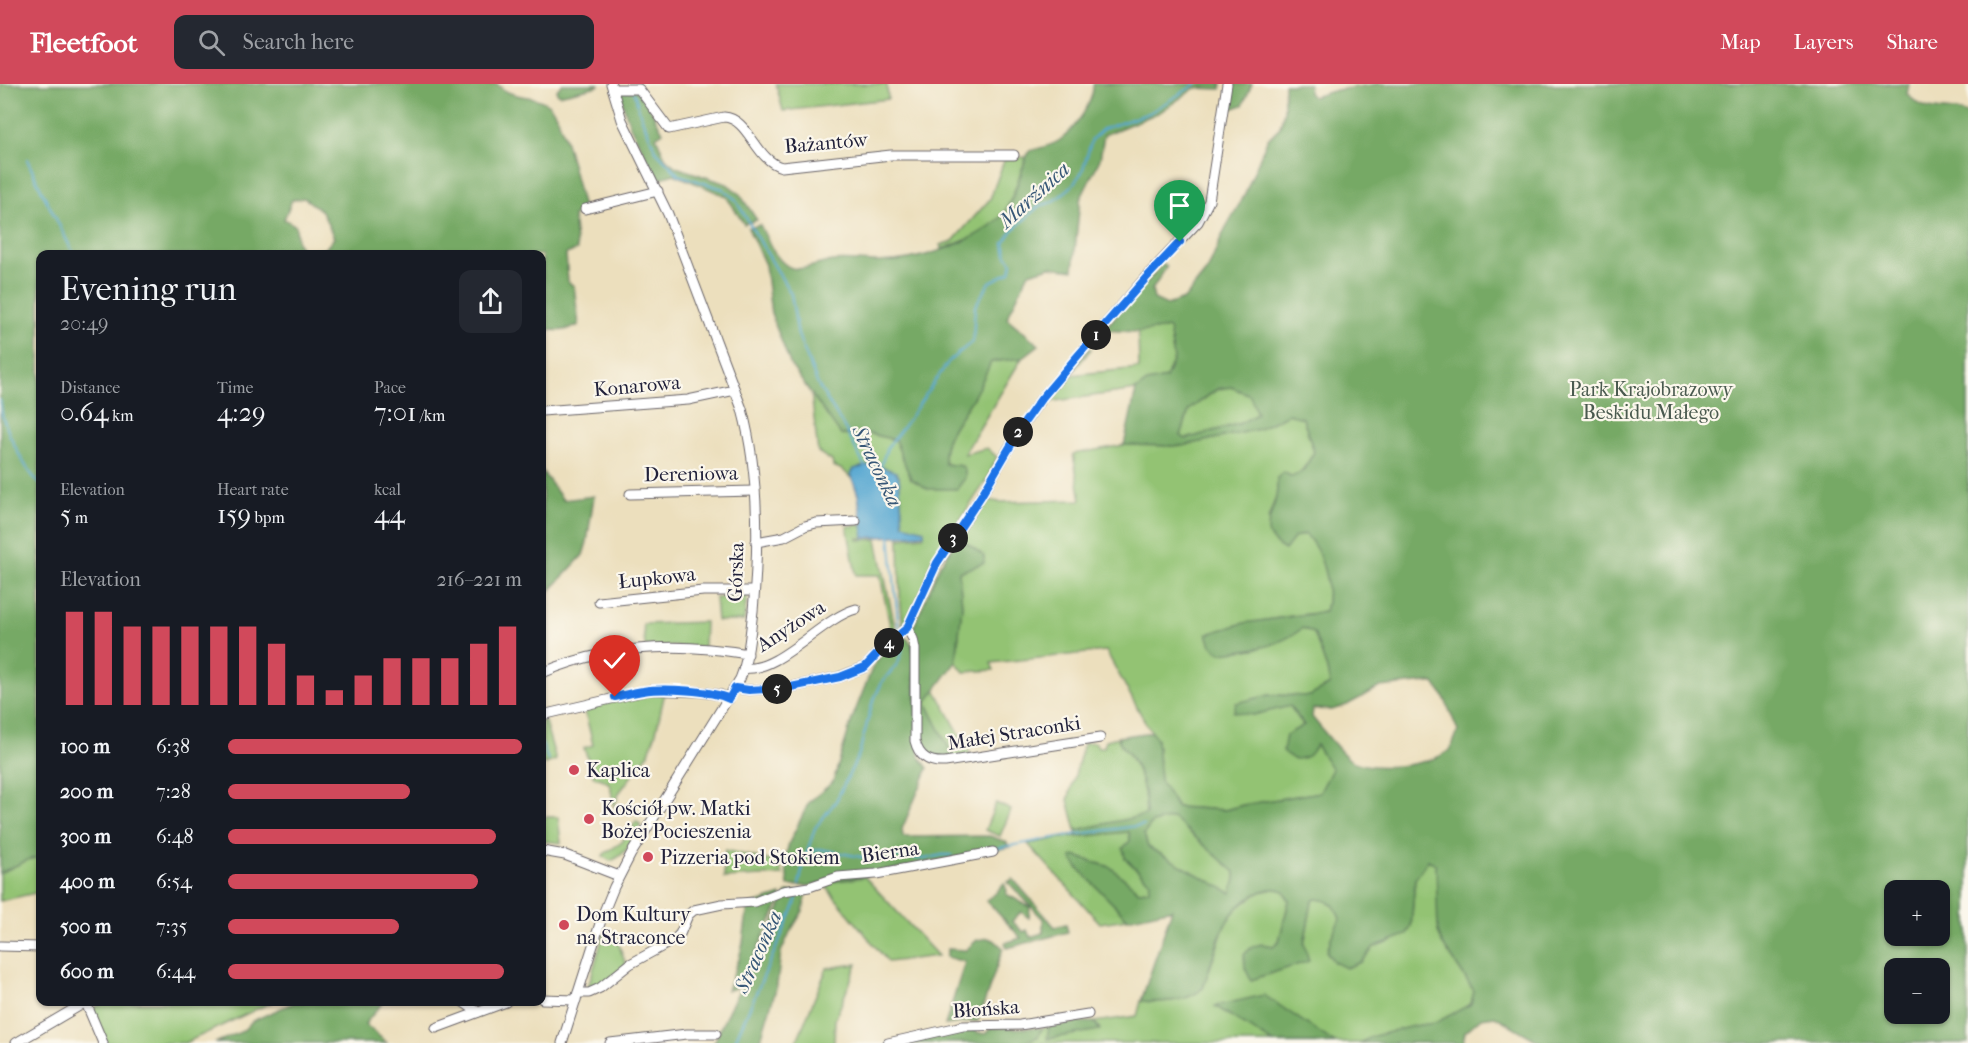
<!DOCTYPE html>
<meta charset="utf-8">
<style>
:root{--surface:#171b24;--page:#242831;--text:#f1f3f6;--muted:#9ea1a6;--accent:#d1495b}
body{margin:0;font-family:"IM FELL French Canon",serif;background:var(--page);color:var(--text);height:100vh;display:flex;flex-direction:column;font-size:22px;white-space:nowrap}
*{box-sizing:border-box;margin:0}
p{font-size:20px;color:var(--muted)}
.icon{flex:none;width:33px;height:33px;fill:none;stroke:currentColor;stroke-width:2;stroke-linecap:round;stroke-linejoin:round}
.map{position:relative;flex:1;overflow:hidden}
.panel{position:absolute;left:36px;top:166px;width:510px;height:756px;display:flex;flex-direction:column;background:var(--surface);border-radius:12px;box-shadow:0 2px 4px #0004}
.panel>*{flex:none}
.fabs{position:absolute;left:1884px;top:796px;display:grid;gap:12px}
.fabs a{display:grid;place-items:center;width:66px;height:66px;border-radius:12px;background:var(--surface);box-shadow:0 2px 4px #0004;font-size:30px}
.pin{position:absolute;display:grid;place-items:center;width:51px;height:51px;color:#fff;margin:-62px -26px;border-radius:50% 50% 50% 0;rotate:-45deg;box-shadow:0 0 6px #0007}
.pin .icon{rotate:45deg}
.km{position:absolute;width:30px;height:30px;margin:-15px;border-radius:50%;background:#222;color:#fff;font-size:16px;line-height:30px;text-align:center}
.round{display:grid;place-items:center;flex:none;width:63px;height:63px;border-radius:12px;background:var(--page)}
.summary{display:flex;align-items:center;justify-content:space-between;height:102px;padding:0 24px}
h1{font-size:33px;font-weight:600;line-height:45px}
.figures{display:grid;grid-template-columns:repeat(3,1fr);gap:9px;height:102px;padding:6px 24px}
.figures div{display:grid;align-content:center}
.figures b{font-size:26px;font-weight:600}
.figures small{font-size:16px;font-weight:400}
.figures p{font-size:16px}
.chart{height:168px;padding:12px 24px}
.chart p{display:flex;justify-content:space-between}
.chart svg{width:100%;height:108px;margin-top:6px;stroke:var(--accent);stroke-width:6}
ul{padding:0 24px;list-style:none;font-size:20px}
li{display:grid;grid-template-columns:96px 72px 1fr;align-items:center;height:45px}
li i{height:15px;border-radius:8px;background:var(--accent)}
header{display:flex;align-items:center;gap:36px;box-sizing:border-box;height:84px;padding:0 30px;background:var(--accent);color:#fff}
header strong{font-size:28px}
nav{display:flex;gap:33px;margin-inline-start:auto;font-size:21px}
.search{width:420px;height:54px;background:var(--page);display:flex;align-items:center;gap:15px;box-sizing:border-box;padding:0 21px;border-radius:12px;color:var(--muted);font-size:22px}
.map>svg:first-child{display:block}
.green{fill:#93c373;stroke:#5a7257;stroke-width:1.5}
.forest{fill:#76a965;stroke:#4c6650;stroke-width:1.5;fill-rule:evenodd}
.water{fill:#56a7d1;stroke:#3c6486;stroke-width:1.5}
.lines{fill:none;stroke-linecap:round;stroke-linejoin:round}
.stream{stroke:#56a7d1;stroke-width:2}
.minor-casing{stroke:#696468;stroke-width:11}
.minor{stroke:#fff;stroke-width:9}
.route-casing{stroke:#fff;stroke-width:12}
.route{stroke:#1a73e8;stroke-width:8}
.poi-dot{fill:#d1495b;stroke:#fbf7ec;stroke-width:2}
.labels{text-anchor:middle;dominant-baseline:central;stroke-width:4.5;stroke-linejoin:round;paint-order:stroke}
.street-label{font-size:20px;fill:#22223b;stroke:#fbf7ec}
.park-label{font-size:20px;fill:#4a5a4f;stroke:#fbf7ec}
.poi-label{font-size:20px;fill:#22223b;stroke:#fbf7ec;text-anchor:start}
.water-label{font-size:21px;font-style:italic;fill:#375777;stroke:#fbf7ec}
</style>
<header>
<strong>Fleetfoot</strong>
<div class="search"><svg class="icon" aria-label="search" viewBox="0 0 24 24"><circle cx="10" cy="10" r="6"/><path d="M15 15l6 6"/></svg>Search here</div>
<nav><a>Map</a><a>Layers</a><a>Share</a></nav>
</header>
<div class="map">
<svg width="1968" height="959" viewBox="0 0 1968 959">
<rect width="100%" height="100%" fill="#fbf7ec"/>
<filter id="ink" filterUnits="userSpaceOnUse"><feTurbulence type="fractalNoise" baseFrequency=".0167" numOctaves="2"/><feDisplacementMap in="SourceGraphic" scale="12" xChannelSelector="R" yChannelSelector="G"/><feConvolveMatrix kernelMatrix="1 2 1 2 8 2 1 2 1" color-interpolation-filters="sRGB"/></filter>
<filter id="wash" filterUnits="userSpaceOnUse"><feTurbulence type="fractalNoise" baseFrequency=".008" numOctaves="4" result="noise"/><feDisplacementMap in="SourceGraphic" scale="24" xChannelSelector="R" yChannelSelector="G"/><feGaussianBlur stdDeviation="1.35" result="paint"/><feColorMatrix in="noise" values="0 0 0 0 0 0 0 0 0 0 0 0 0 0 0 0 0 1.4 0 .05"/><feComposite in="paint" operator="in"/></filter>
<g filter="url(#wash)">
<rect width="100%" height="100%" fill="#ecdfbd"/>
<g class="green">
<path d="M776,0H887L888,15L783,27Z"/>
<path d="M1027,73C1018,91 1015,113 1003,130C992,148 961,158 942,165L940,161L953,157L990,115L1005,74Z"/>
<path d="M1169,244L1174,275L1166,294L1147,298L1136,306L1048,318L1034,336L1032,333L1088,265H1091L1070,291L1139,284L1138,248Z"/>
<path d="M1022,274L964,370L987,364L997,373L988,394L958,439L955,441L953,449L903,543L900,512L899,454L923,452L924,450L903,441L899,393L896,388L851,390L852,395L843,386L833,382L832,377L818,368L811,308L841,351L871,350L895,356L911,395L962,382L945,380C940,354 962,333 974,312C980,301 986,289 991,278Z"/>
<path d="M1231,303L1250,311L1257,330L1241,339L1186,355L1181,352L1189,326L1218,305Z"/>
<path d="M1288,330L1303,333L1314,368C1302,388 1301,393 1277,394V410L1268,435L1295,453L1306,450C1323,467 1332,505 1325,528C1284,532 1248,538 1208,550L1221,569C1255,565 1274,565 1303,544L1314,549L1327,585L1330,601L1311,612L1269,611L1234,627L1253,631L1290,622L1333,685L1320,708L1243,721L1225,726L1176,723L1160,697L1157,655L1148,643L1106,567L991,579L994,586L964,588L956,578L962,522L959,488L983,479L970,461L959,455L985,415L999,418L1081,416L1073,370L1124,361L1182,362L1259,345Z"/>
<path d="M862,441L864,454H858V456L877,455L896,549L892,552L880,491H856L847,442Z"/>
<path d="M747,512L744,537H717L715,514Z"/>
<path d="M705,538L704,563L645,562L643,540Z"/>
<path d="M935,605L971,671L954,674L926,618Z"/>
<path d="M665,608L656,648L649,669L619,709L614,724L610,700L602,695L594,693L584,664L593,661L584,623L617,614Z"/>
<path d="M542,634L545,638L556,676L546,680L542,679Z"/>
<path d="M1118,653C1120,663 1126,665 1131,674C1143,694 1145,708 1146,731L1076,746L1068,716L1084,659L1095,658L1098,663H1104L1106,656Z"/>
<path d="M996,719L1011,726L1000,752L985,746Z"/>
<path d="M542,733H558L561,759L542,757Z"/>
<path d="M1173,734L1235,788V795L1231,810L1148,763L1144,750L1152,739Z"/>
<path d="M636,737L641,741C632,755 627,772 610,777L603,772L604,770L622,758L628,748L632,750L635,746L632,743Z"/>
<path d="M1129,747L1130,757L1125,774L1150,798L1149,806L1139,807L1110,783L1075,772L1078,784L1128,835L1100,839L1028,760L1060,754Z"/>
<path d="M725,766L775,778L778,780L783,791L724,794Z"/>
<path d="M40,773V808L0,817V789L30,775Z"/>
<path d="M1427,776L1436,779L1442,859L1474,907L1471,920C1459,926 1446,937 1433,940C1407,945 1383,948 1359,959H1021L1038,953L1042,944L1049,943L1048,955L1099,943L1094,938L1137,932L1141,917C1160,919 1189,918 1203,904L1226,838L1237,824L1260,808L1278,804L1284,807L1289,817L1279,857L1273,862L1261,860L1244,871L1304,860L1312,818L1315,815C1331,816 1335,820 1340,835L1331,854L1327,868L1334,878H1361L1374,863L1406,851L1411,843L1415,795Z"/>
<path d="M865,793L938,872L888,878L823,799Z"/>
<path d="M605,845L615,849L626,881L605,898L587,907Z"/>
<path d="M857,880L835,936L834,959H796L827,884Z"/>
<path d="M104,918H272L185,959H106L91,926Z"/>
</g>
<g class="forest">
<path d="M0,0H497C513,17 534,9 549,21C564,34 576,101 583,123V128L573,132L577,166L566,170L568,198L574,202L579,241C566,247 555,249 542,243V171H40V773L30,775L0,789ZM304,114L322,127L334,154L325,165L303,168L297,157L296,142L284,135L292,116Z"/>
<path d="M562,0H599L598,2L559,11L556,7Z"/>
<path d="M1093,0H1222L1221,5L1195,4L1160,28L1104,51L1100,75L1080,116L1073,186L1050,183L1029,189L1007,234L1039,261L1022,274L991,278C986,290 980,301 974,312C962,333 939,355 945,380L962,382L965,386V394L957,405H928L911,395L895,356L871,350L841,351L791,282L771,230L765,181L748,144L760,141C767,154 776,179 792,184C804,187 820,179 832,177C848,175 863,178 878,178C917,178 971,160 1000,134C1012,123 1022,84 1029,67C1039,64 1052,62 1060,56C1074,46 1095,17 1093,0Z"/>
<path d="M1232,0H1252L1243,21L1228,26Z"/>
<path d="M1284,0H1309L1308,9L1313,13L1336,6L1378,0H1909L1907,10C1928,32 1943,22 1968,30V959H1541L1495,932L1481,934L1465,948L1463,959H1359L1374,952L1413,942L1435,939L1471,920L1474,907L1442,859L1438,848L1436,780L1428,776L1415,795L1411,843L1406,851L1374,863L1361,878L1346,884L1334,878L1327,868L1331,854L1340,835C1335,820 1331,816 1315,815L1312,818L1304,860L1309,877L1251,896L1245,884L1244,871C1253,860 1259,859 1273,862L1279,857L1289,817L1284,807C1264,798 1236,821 1227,838C1217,854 1210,885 1203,904C1189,918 1160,919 1141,917L1172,825L1128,835L1078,784L1071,774L1074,772L1110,783L1139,807L1149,806L1150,798L1125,774L1123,764L1130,757L1129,748L1077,753L1076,746L1146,731C1145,708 1143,693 1131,673C1126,665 1120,663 1118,653L1152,648L1157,655L1160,697L1177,723L1225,726L1243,721L1320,708L1332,685L1316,661C1310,672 1306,675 1293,675L1283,667L1286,651L1304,641L1290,622L1253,631L1234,628L1236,619L1269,611L1310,612L1330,601L1327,585L1314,549L1303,544C1274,565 1255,565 1221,569L1211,561L1207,550L1244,539L1325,528C1332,505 1323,467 1305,450L1295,453L1285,466C1254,450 1274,432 1277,408C1277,404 1277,399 1277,394L1284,388L1292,393L1303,387L1314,368L1303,334L1288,330L1259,345L1182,362L1124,361L1136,306L1147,298L1166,294L1174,275L1169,244L1138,248L1103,246L1163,180L1167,182L1152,206L1154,215L1167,221L1184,215L1208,185L1225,145L1244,112L1267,56L1280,43L1284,27ZM1231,303L1250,311L1257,330L1241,339L1186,355L1181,352L1189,326L1217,305ZM1418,599H1434L1444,613L1458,647C1455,653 1453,663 1448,667C1430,682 1368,689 1349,675C1338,666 1322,645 1312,633L1313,625L1332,626L1347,621L1380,603ZM1173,734L1235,788V796L1231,809L1148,763L1144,750L1152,739ZM1894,807H1940V852H1894ZM1894,885H1940V930H1894Z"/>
<path d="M637,6L649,22L663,48L656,53L666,75L676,83L727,100L739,109L757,136L744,140L726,112L674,90L658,95L630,42L619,8Z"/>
<path d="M542,387L563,416L594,412L587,458L583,471L542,515Z"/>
<path d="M959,455L970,461L984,472V479L959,488L962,522L956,578L926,618L954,674L933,676L918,662L913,544L940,481L956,457Z"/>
<path d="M902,552L909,556L912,561L919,672L928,684L902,745L903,753L990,752L1006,758L1010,763L809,802H788L785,774L789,759L809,718L833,698L852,635L873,582L883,569Z"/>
<path d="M1013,795L1055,843L1066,840L1068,848L1007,864L1005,859L1021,854L986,816L996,809L1004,799L1007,807L1006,810L1030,823L1029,834L1021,828L1012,837L1023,848L1027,846L1030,853L1043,849V835L1008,798Z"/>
<path d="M807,806L803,827L790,848L781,868L777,901L761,955L771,959H714L729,925L747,892L756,871L767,854L787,808Z"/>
<path d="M781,811V816L740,901L734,905L727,906L739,875L743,858L748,822Z"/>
<path d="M988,854L994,856L1003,864L978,937L945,941L965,878L946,873L948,865L966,866L977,856Z"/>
<path d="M1264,911L1335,959H1273L1215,922Z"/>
<path d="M295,918H383L365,940L387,959H215L243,947L252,937Z"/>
<path d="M1080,938H1094L1100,946L1047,955L1049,943Z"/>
<path d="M973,944L977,948L985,950L991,944H1042L1038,953L1021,959H906Z"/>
</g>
<path class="water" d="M870,381L880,382L896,388L899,393L903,440L924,446V450L864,454L858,411L851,390L854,385Z"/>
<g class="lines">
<g class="stream">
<path d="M634,9L641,32L656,67L679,91L723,105L735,115L791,210L798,251L818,301L847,348L866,385"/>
<path d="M27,75C41,108 59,139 74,171"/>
<path d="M0,316C2,322 1,329 3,334C10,354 25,386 40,400"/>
<path d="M880,384L887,364L906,339L949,277L973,257L975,222L990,198L1010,188L1012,179L1006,170L1004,159L1013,146L1039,122L1053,118L1071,103L1082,88L1092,55L1103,45L1149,29L1196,0"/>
<path d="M890,452L899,547"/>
<path d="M542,660L548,676"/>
<path d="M993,765L1064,752L1144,741"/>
<path d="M807,769L820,765L861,773L881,772L925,775L942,771H952"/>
<path d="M799,801L804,777L815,744L836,717L859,670L872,620L882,598L898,579L902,567L900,553"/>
<path d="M734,959L795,821L798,807"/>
</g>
</g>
</g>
<g filter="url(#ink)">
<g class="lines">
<g class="minor-casing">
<g id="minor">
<path d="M613,5H639L669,45L724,33C749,34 756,77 782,83L891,71H1014"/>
<path d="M585,125L658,107"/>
<path d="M542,327L688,316L735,306"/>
<path d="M630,410L754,407"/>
<path d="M756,458L784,453L805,442L816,439L856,437"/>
<path d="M599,518L703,507H754"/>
<path d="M907,544L913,555L915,565V657C919,673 929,679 945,678L1100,654"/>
<path d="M744,584C778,589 822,534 856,525"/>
<path d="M542,589C607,561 678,558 748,570"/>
<path d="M735,604L749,606L786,604L839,593L865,583L883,564L907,544L935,483L981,412L1019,347L1041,315L1145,194L1198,138L1209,117L1227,0"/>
<path d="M542,631L650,606L700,608L721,611L729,615"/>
<path d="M542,767L565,771L619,792"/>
<path d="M0,862L40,863"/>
<path d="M578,909H589L600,904L630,880L674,856L680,850L688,831L694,826L722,820L755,818L783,807L809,803L838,793L876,790L993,768"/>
<path d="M542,915L576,916"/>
<path d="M463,918L478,928"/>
<path d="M86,919L103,959"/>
<path d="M436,944L506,918"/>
<path d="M16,959L86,918"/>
<path d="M562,959L603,830L614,803L631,770L740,595C749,573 750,550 753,527C759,462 759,388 742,325L668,130L622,36L611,0"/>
<path d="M610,959L687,950H716"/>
<path d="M888,959L963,942L1020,941L1088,930"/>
</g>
</g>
<use href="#minor" class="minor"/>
</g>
</g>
<g class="lines" filter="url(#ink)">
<g class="route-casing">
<path id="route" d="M615,613C625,611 634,608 643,607C663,604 712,606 729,615L735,604L749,606L786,604L840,593L865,583L883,564L907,544L937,479L981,412L1024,339L1041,315L1074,276L1146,194L1180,158"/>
</g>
<use href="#route" class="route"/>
</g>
<g class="poi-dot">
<circle cx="574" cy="686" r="6"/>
<circle cx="589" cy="735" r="6"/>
<circle cx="648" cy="773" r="6"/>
<circle cx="564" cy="841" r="6"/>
</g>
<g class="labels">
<g class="street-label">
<text transform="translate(826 59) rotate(-5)">Bażantów</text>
<text transform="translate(637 302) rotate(-5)">Konarowa</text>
<text transform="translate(691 390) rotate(-1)">Dereniowa</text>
<text transform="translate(736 488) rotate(-88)">Górska</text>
<text transform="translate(657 494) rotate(-6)">Łupkowa</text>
<text transform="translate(791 542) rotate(-33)">Anyżowa</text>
<text transform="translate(1014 649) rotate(-9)">Małej Straconki</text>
<text transform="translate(890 768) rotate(-8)">Bierna</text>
<text transform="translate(986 925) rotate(-4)">Błońska</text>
</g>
<g class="park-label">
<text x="1651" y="305">Park Krajobrazowy<tspan x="1651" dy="23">Beskidu Małego</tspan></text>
</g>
<g class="poi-label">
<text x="586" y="686">Kaplica</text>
<text x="601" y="724">Kościół pw. Matki<tspan x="601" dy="23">Bożej Pocieszenia</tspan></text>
<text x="660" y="773">Pizzeria pod Stokiem</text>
<text x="576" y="830">Dom Kultury<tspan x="576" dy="23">na Straconce</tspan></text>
</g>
<g class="water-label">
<text transform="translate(1034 111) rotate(-42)">Marźnica</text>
<text transform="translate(877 382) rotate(64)">Straconka</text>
<text transform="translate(758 868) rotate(-66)">Straconka</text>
</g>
</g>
</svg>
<div class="fabs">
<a>+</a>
<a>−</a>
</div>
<div class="pin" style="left:1180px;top:158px;background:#1e9e55"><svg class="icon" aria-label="arrive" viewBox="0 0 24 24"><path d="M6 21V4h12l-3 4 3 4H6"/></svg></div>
<div class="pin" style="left:615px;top:613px;background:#d93025"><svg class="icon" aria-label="check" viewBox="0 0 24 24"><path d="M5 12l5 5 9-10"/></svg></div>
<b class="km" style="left:1096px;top:251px">1</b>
<b class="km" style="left:1018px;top:348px">2</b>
<b class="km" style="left:953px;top:454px">3</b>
<b class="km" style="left:889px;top:559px">4</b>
<b class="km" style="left:777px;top:605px">5</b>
<section class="panel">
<div class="summary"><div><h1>Evening run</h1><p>20:49</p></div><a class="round"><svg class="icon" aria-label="share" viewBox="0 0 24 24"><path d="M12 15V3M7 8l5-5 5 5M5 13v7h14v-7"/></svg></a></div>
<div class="figures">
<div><p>Distance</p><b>0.64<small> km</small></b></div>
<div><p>Time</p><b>4:29</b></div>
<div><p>Pace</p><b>7:01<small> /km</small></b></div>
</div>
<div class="figures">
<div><p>Elevation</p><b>5<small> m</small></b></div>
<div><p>Heart rate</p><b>159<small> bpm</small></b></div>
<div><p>kcal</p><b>44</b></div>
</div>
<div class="chart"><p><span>Elevation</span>216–221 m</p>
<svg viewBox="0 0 160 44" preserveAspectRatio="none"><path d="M5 44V6M15 44V6M25 44V12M35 44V12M45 44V12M55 44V12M65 44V12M75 44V19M85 44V32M95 44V38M105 44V32M115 44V25M125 44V25M135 44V25M145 44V19M155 44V12"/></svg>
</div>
<ul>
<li><b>100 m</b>6:38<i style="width:100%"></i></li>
<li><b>200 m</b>7:28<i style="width:62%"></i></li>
<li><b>300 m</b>6:48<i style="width:91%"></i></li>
<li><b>400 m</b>6:54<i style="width:85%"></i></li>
<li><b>500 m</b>7:35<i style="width:58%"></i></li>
<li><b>600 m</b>6:44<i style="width:94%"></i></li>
</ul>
</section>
</div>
